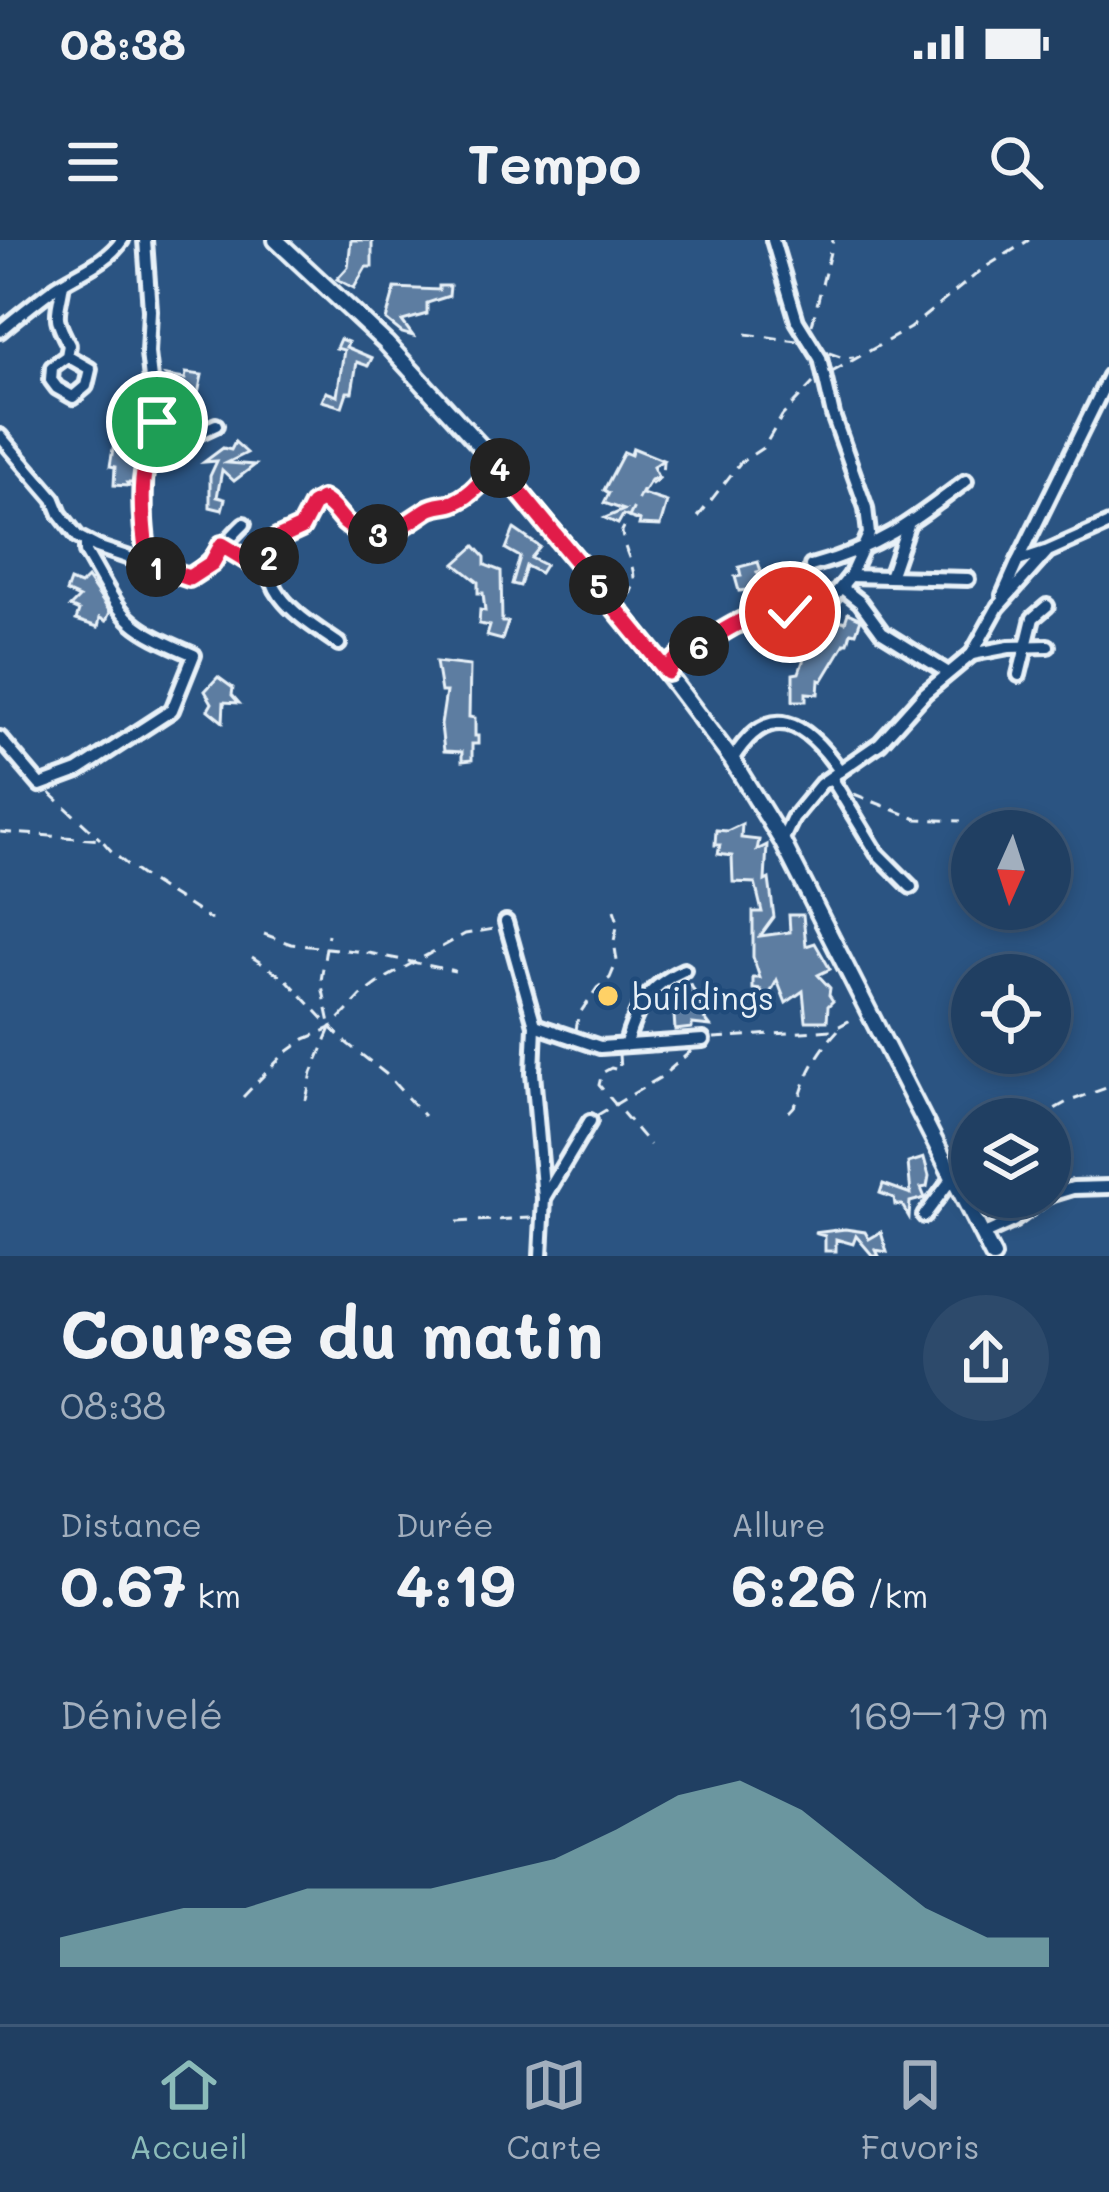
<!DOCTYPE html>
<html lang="fr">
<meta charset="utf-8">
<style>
:root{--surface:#203f62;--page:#2d4a6b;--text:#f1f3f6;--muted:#a2afbe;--line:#3d5877;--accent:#8bbbb9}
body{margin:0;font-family:Mali,sans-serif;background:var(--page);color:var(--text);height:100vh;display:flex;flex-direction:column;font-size:45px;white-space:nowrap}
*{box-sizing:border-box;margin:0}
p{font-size:39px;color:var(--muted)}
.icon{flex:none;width:66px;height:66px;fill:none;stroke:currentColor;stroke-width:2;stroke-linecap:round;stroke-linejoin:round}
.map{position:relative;height:1016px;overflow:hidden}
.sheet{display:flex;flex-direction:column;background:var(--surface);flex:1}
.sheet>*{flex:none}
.needle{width:78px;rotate:183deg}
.buttons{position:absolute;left:951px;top:570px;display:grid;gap:24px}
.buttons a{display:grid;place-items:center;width:120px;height:120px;border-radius:50%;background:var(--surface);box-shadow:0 6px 18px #0003,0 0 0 3px var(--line);font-size:60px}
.pin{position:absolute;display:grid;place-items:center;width:102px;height:102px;color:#fff;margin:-51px;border:6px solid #fff;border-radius:50%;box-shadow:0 3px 12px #0007}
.km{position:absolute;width:60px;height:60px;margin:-30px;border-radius:50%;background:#222;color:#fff;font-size:33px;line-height:60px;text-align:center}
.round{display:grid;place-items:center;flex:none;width:126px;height:126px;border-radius:63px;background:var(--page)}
.overview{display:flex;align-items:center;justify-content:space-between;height:204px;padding:0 60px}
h1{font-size:66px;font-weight:800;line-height:90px}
.metrics{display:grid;grid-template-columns:repeat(3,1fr);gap:18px;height:204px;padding:12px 60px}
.metrics div{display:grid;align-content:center}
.metrics b{font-size:60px;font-weight:800}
.metrics small{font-size:33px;font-weight:400}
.metrics p{font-size:33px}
.chart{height:336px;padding:24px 60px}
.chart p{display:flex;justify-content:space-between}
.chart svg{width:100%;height:216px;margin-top:12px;fill:var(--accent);opacity:.7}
.status{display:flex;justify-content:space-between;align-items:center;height:84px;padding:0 60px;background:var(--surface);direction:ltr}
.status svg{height:33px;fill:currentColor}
header{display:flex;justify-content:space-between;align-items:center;height:156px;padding:0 60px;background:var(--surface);font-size:54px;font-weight:800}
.menu{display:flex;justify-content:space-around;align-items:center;height:168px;border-top:3px solid var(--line);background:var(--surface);font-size:33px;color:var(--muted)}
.menu a{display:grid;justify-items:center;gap:6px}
.menu .active{color:var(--accent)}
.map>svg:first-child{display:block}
.building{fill:#5d7da1;stroke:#e8f1f8;stroke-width:3}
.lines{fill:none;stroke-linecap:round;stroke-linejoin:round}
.minor-casing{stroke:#e8f1f8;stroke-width:20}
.major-casing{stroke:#e8f1f8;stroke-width:22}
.path{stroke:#e8f1f8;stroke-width:3;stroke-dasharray:12 9;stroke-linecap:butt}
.minor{stroke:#1f4a7a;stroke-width:10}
.major{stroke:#1f4a7a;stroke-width:14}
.route-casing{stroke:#fff;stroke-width:24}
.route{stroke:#e11d48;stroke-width:15}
.poi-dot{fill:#ffd166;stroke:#1f4a7a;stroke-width:4.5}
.labels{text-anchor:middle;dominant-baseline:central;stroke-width:9;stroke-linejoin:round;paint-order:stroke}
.poi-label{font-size:33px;fill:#e8f1f8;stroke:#1f4a7a;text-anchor:start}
</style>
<div class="status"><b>08:38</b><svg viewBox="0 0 49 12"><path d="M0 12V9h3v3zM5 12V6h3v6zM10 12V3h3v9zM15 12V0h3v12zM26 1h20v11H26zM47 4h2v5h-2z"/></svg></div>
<header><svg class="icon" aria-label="menu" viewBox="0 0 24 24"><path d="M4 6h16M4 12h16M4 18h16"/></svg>Tempo<svg class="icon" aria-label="search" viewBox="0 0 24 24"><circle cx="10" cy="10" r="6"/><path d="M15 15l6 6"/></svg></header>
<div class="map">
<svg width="1109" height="1016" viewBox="0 0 1109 1016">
<rect width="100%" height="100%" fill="#2b5482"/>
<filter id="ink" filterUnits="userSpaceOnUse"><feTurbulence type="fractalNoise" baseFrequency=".00833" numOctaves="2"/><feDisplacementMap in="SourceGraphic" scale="24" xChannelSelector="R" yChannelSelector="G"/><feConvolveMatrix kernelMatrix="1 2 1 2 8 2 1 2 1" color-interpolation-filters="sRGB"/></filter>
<g filter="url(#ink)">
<g class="building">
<path d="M351,0H372V27H366L354,48L337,39L348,27Z"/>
<path d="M439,46H450L449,56L427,63V74L402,81L413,96L402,93L386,80L395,48L439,50Z"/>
<path d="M340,99L348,102L346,107L372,118L368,126L357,122L352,152H347L342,167L322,161L326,152L337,156L344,110L336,108Z"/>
<path d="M186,133L202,135L192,182L182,181L184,165H178L175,145L166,136L185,139Z"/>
<path d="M235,202L247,213L227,223L255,225L234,241L222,230L217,257L225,259L222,270L210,267V236L217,221L204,222L223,208L231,210Z"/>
<path d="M114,203L137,206L134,243H127L129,246L114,245L115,227L110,226Z"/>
<path d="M633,208L663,220L653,227L658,237L651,240L642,254L667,262L660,286L639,285L640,281L623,275L618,284L605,278L624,270L604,263L609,253L604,250L624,212L631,215Z"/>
<path d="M514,289L540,307L531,318L545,325L540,333L526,326L520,346L512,344L520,317L506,309Z"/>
<path d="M475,306L485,317V325L501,331L502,382H508L502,400L487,396L490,386L479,384L480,370L485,371L483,353H478V342L455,324Z"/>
<path d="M758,322L761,331L757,332L771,360L746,368L751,366L747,350L739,351L735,337L741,336L739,327Z"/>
<path d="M87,338L110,372L106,381L100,378L98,387L76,380L79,371L70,367L79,358L66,352L70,341L80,345Z"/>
<path d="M848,373L861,379L856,393L851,392L848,403H845L822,441L819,440L818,454L806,453V461H793V434L799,433L808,407L816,409L819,397L828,400L836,379L845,382Z"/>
<path d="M436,422L470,426L469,477L475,478V496H478V504H472V520L462,521V512L444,511L441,485L446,452H441Z"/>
<path d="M218,437L233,448L232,455L239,463L224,462L223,482L208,470L212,463L205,451Z"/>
<path d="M742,584L741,598L759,600L757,610L767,605L765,641L769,639L774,677L760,696L790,692L789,675H803L806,706L815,703L830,729L818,735L830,748L829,755L833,761L828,766L827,781H806L803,751L786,763L777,740L766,761L761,750L753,749V738H760L753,717V672H762L755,643L733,642L732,616L718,614L720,605H715L716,590L727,591Z"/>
<path d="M679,744L691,745L702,767L698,770L710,786L692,784V788L675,790L673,759H678Z"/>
<path d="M924,918L929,936L927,947L921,948L925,958L910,962L909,977L902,965H895L894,958L880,953L883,944L911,954L908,923Z"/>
<path d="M845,989L865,992L869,999L881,992L887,1012L876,1010L879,1016H873L856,996L853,1004L836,999V1011H825V996L814,993Z"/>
</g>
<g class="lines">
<g class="minor-casing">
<g id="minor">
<path d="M145,0L150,70L148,113L156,182L155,206L145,229L144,291L148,324"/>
<path d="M63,43C58,76 52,74 69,105L67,116L52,127L51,140L57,148L73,157L86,146L90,129L67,116"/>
<path d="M0,91C17,77 35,62 53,49C76,33 107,23 122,0"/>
<path d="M0,196L54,259L60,274L78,297L97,307L189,338C211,323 224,303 244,284"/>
<path d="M155,206L168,207L216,185"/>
<path d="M222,305L268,333"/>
<path d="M1018,321L1109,136"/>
<path d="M811,326C880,307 911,283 966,241"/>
<path d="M891,334L908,285"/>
<path d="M850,336L968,339"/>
<path d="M841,347L860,362L882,392L947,432"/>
<path d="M1003,355L1018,321L1045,312"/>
<path d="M339,404C302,378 251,351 277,299L301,288L313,265L322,259C341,269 343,289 366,293C394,298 406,283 427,270C436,264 446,266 455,262C473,254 485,238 494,221"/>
<path d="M972,414L1009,407L1048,406"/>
<path d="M668,432L673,421L690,408L703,405L750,377L776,371L809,370L827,364L850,336L869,294L866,268L833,175L820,118L797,81L773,0"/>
<path d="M1019,435L1033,378L1047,366"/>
<path d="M0,498L40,545L78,531L172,470L194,415C120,384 125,379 86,312V303"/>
<path d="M732,520C770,458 806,482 840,531"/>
<path d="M832,539L877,613L911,647"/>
<path d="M782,601L793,578L821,544L880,503L925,453L972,414L998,367L1048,311L1109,284"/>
<path d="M506,682L535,785L533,833L544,958"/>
<path d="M535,785L600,807L703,800"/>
<path d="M626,803C637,766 648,746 684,730"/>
<path d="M1050,955L1073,948L1109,947"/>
<path d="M924,976L953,937"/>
<path d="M982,995L1013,981L1045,957"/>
<path d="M541,1016L544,958L590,881"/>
</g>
</g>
<g class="major-casing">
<path id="major" d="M276,0L386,103L494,221L614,363L732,520L782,601L993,1016"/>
</g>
<g class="path">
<path d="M812,85L833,0"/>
<path d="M746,94L797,101"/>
<path d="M829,113L843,118L854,117"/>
<path d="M832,132L910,88L984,28L1029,0"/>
<path d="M698,277L740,223L764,207L782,176L813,143"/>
<path d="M627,358C645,335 623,316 622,291L642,251L662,236L663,221"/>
<path d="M50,553L100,599"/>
<path d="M854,554L917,579L961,581"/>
<path d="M0,592L102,600C123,629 179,658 211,680"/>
<path d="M264,694L291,704L364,712L455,731"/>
<path d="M252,717L287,740L344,801L386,834L424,876"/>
<path d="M576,791L578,776L597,748L610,738L617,721L614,701L618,682L614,670"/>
<path d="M714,798L832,790L856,777"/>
<path d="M619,814L620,830L611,828L602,833L599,845L650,905"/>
<path d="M243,857L284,814L305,799L331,788L361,756L384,739L465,694L494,689"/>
<path d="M306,860L312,833L331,788L321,741L328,694"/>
<path d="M789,872C801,861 801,851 807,837C815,819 827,801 841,787"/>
<path d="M596,876L661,837L691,811"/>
<path d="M1037,879L1067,862L1109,847"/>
<path d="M457,982L531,978"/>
</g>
<use href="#minor" class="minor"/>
<use href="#major" class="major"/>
</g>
</g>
<g class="lines" filter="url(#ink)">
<g class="route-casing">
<path id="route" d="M157,182C156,200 149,211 145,228C139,254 144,297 148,324L189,338L212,323L222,305L268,333V322L277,299L301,288L313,265L322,260C338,268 340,284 357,290C388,302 404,285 427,270C436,264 446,266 455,262C473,254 486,238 494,221L668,432C677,412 691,412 706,402C732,385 757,369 790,372"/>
</g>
<use href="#route" class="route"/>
</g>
<circle class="poi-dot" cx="608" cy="756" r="12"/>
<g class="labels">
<g class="poi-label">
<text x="632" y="756">buildings</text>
</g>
</g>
</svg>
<div class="buttons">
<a><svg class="needle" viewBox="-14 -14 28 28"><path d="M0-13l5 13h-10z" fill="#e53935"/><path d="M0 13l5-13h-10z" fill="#a2afbe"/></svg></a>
<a><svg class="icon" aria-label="locate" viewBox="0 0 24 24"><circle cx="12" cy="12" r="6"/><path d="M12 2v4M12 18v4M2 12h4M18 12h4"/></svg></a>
<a><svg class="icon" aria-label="layers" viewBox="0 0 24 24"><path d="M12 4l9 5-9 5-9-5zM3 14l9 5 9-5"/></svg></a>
</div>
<div class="pin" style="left:157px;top:182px;background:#1e9e55"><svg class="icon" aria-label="arrive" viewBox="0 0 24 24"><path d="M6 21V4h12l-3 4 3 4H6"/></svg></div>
<div class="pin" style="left:790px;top:372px;background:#d93025"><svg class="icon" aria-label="check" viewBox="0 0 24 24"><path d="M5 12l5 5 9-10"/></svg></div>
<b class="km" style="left:156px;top:327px">1</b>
<b class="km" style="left:269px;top:317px">2</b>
<b class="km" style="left:378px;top:294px">3</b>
<b class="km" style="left:500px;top:228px">4</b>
<b class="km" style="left:599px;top:345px">5</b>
<b class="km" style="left:699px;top:406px">6</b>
</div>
<section class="sheet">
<div class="overview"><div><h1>Course du matin</h1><p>08:38</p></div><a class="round"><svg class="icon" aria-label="share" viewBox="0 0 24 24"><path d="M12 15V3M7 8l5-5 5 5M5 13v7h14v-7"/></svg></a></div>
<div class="metrics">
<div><p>Distance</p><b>0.67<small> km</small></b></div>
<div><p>Durée</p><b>4:19</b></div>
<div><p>Allure</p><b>6:26<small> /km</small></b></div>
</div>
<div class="chart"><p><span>Dénivelé</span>169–179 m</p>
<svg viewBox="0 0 160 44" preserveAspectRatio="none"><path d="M0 44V38L10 35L20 32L30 32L40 28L50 28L60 28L70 25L80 22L90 16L100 9L110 6L120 12L130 22L140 32L150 38L160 38V44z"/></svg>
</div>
</section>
<nav class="menu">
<a class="active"><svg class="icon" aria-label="home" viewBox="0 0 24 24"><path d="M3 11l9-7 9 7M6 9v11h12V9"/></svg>Accueil</a>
<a><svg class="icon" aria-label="map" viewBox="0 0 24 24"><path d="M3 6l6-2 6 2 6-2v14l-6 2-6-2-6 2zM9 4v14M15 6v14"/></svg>Carte</a>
<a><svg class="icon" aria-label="saved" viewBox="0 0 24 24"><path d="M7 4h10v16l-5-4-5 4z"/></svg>Favoris</a>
</nav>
